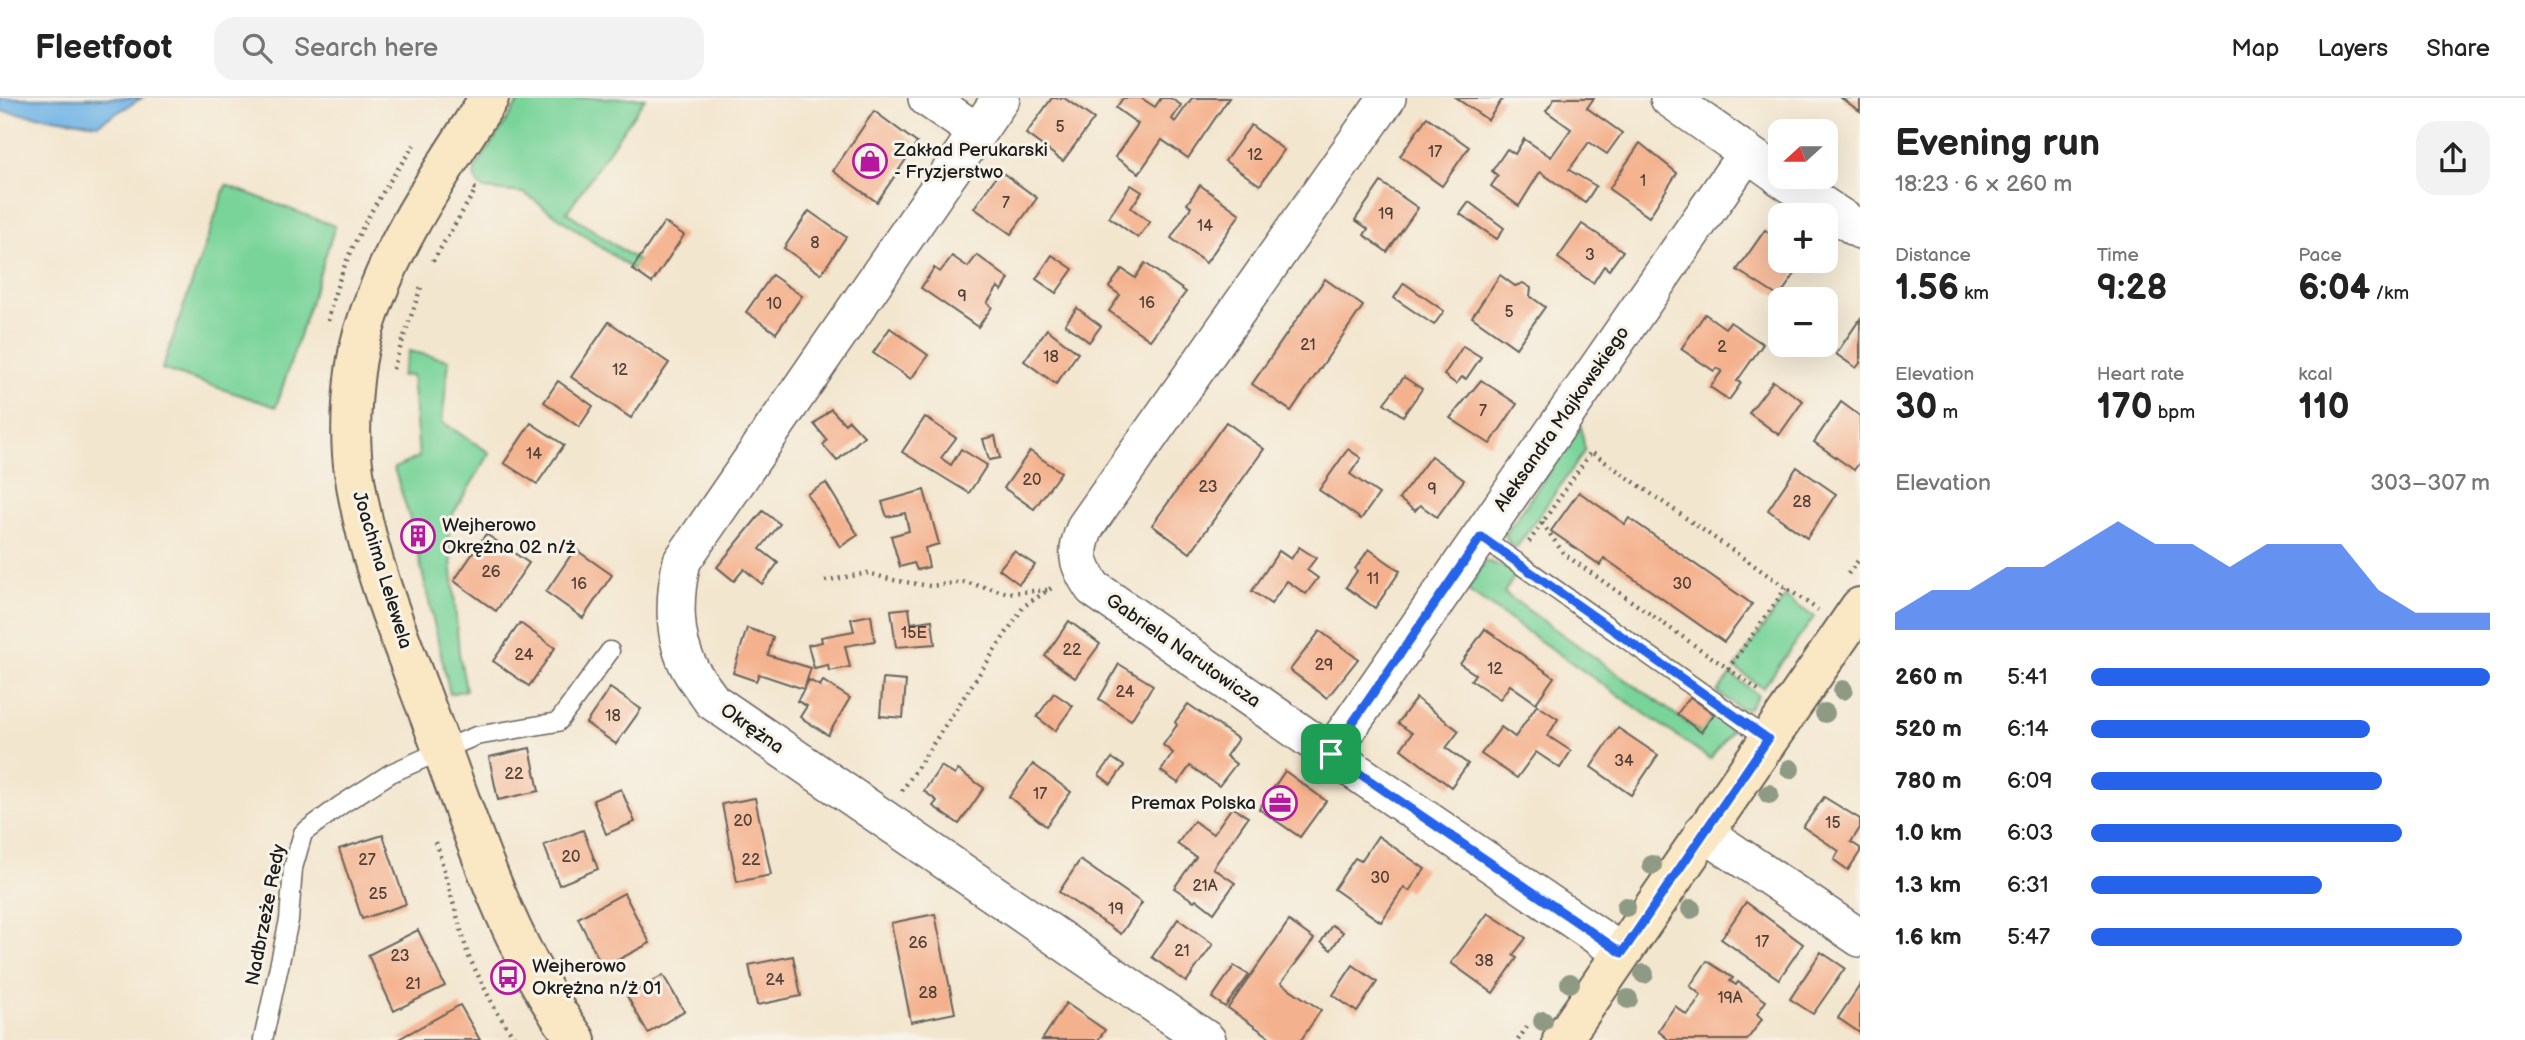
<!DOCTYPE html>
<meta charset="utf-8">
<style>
:root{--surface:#fff;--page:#f2f2f2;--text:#222;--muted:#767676;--line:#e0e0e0;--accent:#2563eb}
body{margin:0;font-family:"Balsamiq Sans",sans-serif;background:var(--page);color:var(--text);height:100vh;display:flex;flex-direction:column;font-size:26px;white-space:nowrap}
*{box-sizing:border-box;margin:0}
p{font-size:23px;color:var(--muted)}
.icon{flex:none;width:38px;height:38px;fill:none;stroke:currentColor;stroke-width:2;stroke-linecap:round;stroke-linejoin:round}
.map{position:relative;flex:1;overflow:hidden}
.side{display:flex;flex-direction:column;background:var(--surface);width:665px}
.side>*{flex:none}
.needle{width:46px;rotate:249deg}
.controls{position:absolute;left:1768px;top:21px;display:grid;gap:14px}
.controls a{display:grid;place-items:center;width:70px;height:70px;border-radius:14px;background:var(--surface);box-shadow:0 7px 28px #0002;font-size:35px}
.pin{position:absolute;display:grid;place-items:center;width:60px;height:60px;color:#fff;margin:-30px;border-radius:14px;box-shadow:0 4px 10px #0006}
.round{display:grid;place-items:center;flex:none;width:74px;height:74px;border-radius:21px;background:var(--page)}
.head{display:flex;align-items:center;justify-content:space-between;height:119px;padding:0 35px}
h1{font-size:38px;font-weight:600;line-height:52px}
.figures{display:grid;grid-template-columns:repeat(3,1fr);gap:10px;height:119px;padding:7px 35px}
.figures div{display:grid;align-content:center}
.figures b{font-size:35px;font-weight:600}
.figures small{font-size:19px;font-weight:400}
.figures p{font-size:19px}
.chart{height:196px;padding:14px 35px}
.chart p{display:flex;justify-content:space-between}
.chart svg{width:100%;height:126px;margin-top:7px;fill:var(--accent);opacity:.7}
ul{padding:0 35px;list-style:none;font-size:23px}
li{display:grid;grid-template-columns:112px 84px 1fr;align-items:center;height:52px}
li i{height:18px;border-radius:9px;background:var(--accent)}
header{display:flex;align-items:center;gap:42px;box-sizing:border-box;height:98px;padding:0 35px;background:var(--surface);border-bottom:2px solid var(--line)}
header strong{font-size:33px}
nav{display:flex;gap:38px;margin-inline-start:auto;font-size:24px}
.search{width:490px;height:63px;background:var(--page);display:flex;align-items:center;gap:18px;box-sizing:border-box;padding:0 24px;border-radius:21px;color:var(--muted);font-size:26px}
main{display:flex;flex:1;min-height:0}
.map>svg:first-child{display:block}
.green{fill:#79d49a;stroke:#4a785b;stroke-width:2}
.water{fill:#70b4e6;stroke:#466881;stroke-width:2}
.building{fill:#f4b18d}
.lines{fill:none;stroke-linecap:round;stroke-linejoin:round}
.lane-casing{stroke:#67635b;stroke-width:21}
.street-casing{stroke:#67635b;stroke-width:40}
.secondary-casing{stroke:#67635b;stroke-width:42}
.path{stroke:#67635b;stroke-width:4.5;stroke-dasharray:2 5;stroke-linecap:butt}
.lane{stroke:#fff;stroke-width:18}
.street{stroke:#fff;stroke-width:37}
.secondary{stroke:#fae7c3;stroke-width:38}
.tree{fill:#8f9a85}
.route-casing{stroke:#fff;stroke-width:14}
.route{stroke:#2563eb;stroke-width:9}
.labels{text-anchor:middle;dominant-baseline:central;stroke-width:6;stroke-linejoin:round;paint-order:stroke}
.number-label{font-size:16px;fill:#524138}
.poi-label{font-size:19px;fill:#1c1c1c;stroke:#f7f3e8;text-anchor:start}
.street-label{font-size:19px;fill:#1c1c1c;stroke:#f7f3e8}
</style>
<header>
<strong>Fleetfoot</strong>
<div class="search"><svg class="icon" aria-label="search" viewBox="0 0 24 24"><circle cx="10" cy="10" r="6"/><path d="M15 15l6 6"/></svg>Search here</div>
<nav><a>Map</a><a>Layers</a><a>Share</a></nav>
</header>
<main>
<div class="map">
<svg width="1860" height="942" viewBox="0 0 1860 942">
<rect width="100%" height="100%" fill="#f7f3e8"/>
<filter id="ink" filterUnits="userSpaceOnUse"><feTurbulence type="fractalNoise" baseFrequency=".0143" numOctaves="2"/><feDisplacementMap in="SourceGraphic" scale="14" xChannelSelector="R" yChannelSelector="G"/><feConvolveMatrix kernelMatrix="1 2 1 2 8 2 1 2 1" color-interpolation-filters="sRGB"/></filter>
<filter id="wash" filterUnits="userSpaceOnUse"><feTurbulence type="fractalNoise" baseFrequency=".00686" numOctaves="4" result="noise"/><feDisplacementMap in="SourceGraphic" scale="28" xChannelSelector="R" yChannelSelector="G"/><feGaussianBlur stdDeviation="1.57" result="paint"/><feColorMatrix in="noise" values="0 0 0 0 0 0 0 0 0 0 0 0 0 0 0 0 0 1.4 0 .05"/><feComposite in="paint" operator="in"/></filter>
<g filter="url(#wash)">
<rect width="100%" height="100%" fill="#f3e6cf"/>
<g class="green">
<path d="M521,0H645L567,114L638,163L632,171L524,95L484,91L477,85L474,78L476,69Z"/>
<path d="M226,87L335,128L276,309L162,271Z"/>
<path d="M409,253L449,262L442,324L490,355L448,424L459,555L466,592L450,596L417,451L427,448L421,426L412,428L394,370L419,359L412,277L401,278Z"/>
<path d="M1581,328L1585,353L1516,450L1509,445L1505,437Z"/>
<path d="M1486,463L1506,470L1516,476L1504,495L1700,634L1714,616L1731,633L1710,661L1467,492Z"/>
<path d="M1785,499L1814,519L1763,590L1735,570Z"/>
<path d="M1731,576L1758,597L1748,611L1739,610L1717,594Z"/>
</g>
<path class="water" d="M0,0H142L98,26L0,13Z"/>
<g id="blocks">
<g class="building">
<path d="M1052,0H1064L1094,21L1063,63L1026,36Z"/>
<path d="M1123,0H1141L1155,9L1161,0H1170L1181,7L1172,21L1175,24L1192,0H1229L1188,60L1162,42L1139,75L1115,59L1138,26L1116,10Z"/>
<path d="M1456,0H1503L1488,22Z"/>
<path d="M1555,0H1594L1587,10L1622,35L1607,56L1589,44L1569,72L1596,88L1585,105L1540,74L1519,108L1491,88L1498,78L1492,73L1507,51L1515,56L1524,41L1551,59L1571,31L1546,13Z"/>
<path d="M1841,0H1860V13Z"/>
<path d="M874,13L917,45L877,104L833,73Z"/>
<path d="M1427,19L1469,49L1442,88L1400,58Z"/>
<path d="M1251,27L1284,52L1260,87L1225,63Z"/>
<path d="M1640,45L1677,75L1649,119L1609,91Z"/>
<path d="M1000,73L1037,100L1011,136L974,110Z"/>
<path d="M1381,84L1418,110L1387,154L1364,137L1368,131L1355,122Z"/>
<path d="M1131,87L1142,94L1131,110L1150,124L1138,140L1109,119Z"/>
<path d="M1200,87L1240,116L1206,165L1171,140L1191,109L1187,106Z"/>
<path d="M1469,104L1504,130L1497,141L1460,116Z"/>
<path d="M809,113L846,139L821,176L784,150Z"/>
<path d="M664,124L684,137L652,185L632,171Z"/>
<path d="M1582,126L1623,153L1609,172L1604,168L1593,185L1558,160Z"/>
<path d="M1765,132L1780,143V163H1804L1779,199L1737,172Z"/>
<path d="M977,157L1009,181L1002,193L998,189L987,205L992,209L978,229L921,190L934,170L940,174L952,158L968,169Z"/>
<path d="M1052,157L1073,171L1056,195L1036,181Z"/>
<path d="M1145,165L1186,194L1150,242L1109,213L1120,197L1109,189L1122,171L1135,180Z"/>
<path d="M772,177L802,198L776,235L746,214Z"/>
<path d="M1500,177L1515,188L1523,185L1531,190L1530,198L1545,209L1516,250L1472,219Z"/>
<path d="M1325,181L1363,208L1291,313L1252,286Z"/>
<path d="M1404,185L1444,213L1434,227L1394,200Z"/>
<path d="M1077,210L1101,228L1089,244L1065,226Z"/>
<path d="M1705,216L1725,230L1730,224L1763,246L1737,283L1741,285L1729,302L1710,289L1722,273L1716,270L1714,273L1681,251Z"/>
<path d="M1860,221V265L1856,270L1836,256Z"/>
<path d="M609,224L669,265L631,320L571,279Z"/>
<path d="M890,230L928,257L911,281L873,255Z"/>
<path d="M1047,231L1078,255L1056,286L1024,263Z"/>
<path d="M1463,248L1481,259L1466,281L1462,279L1456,286L1444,277Z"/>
<path d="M1404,279L1422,291L1403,318L1384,305Z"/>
<path d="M1481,282L1517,306L1490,346L1450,320Z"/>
<path d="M558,283L593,308L579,329L544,304Z"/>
<path d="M1773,283L1803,303L1779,337L1749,315Z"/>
<path d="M1841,304L1860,318V364L1854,372L1814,344Z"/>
<path d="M831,311L845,326L849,322L864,338L837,363L823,347L827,342L814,326Z"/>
<path d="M925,319L956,340L941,360L951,367L961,351L987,367L969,395L902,354Z"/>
<path d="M1226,324L1264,351L1190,455L1152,427Z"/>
<path d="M531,325L564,347L537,386L504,365Z"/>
<path d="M995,338L1000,360L989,362L983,341Z"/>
<path d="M1348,351L1361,360L1350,376L1379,396L1361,421L1319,392Z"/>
<path d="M1030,353L1061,374L1034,411L1004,390Z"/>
<path d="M1431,358L1464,382L1437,419L1420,407L1415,413L1399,401Z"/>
<path d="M1797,369L1836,396L1807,440L1768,412Z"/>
<path d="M826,385L858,437L840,449L807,396Z"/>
<path d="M924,392L939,446L925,450L929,469L917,472L914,465L900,469L891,438L909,433L905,415L887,419L882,404Z"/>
<path d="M1579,394L1625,426L1629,420L1752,506L1724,544L1604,460L1600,467L1551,433Z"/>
<path d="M763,413L780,426L760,451L778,465L762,486L744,471L734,483L717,469Z"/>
<path d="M420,428L424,447L417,448L413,430Z"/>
<path d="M486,436L529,465L496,513L454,483Z"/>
<path d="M1299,449L1316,460L1307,472L1318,480L1306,496L1287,483L1271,506L1252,493L1279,453L1291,461Z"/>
<path d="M575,451L612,477L583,520L546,494Z"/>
<path d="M1369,451L1400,473L1375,510L1346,489L1357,473L1355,471Z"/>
<path d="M1014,453L1035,467L1019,486L999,471Z"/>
<path d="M909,510L911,525L932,522L935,546L896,549L891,512Z"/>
<path d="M871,517L875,543L845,548L850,569L829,573L828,567L814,570L808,547L822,544L821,539L854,533L851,521Z"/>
<path d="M1069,523L1100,546L1075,580L1045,558Z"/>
<path d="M520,525L555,550L529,588L493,563Z"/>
<path d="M747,530L773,539L768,557L811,570L804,591L809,582L820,588L823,583L850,600L828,637L800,619L807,608L797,603L804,591L759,576L756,583L733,575Z"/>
<path d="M1485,531L1554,579L1536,605L1510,587L1500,601L1471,582L1475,576L1460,566Z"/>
<path d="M1320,533L1358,561L1327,600L1290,572Z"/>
<path d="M1119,566L1153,587L1131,622L1099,601Z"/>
<path d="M883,581L906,583L903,620L880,618Z"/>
<path d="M610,590L641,611L616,646L586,625Z"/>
<path d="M1054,595L1073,608L1055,633L1037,619Z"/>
<path d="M1690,599L1714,616L1701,634L1677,616Z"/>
<path d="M1416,600L1459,633L1446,650L1468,666L1451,689L1401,651L1412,635L1398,625Z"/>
<path d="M1188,606L1238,641L1226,658L1236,666L1219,688L1190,668L1178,685L1161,673L1173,655L1163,647L1177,627L1175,624Z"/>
<path d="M1537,607L1558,621L1548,638L1571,653L1560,670L1536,654L1517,680L1481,656L1501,629L1515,639Z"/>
<path d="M1618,630L1658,657L1631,697L1591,669Z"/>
<path d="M530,650L539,693L498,702L489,659Z"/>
<path d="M1112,660L1124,668L1111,686L1099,677Z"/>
<path d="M1033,666L1071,694L1046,728L1009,699Z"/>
<path d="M941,668L955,677L958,672L984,690L959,726L933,708L937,703L924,693Z"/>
<path d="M1285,673L1326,703L1300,739L1259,711Z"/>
<path d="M621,691L635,724L606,736L593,702Z"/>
<path d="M1824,699L1860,721V730L1851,744L1860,750V754L1848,772L1834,762L1839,753L1803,729Z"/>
<path d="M755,700L771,777L737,784L722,706Z"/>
<path d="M1232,709L1248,719L1213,770L1235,785L1214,815L1196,801L1194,803L1174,790L1196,759L1177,746L1194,723L1213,736Z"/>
<path d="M583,732L598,771L559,787L544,747Z"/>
<path d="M383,737L406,806L362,821L339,751Z"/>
<path d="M1378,738L1425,771L1409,793L1404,789L1381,824L1334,791L1355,760L1361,763Z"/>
<path d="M1080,762L1142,805L1121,836L1059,794Z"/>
<path d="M624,795L650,845L603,870L578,820Z"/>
<path d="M1746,804L1803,846L1779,881L1721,841Z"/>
<path d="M1488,815L1526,840L1513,857L1517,860L1493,895L1451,865Z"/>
<path d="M935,816L955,915L911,924L891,825Z"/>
<path d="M1178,821L1213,846L1186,884L1152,859Z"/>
<path d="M1289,823L1314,841L1281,885L1321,912L1301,942H1274L1228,910Z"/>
<path d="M1332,827L1343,834L1331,852L1321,844Z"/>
<path d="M418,832L445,888L394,913L368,857Z"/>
<path d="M1821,854L1845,870L1813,916L1790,901Z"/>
<path d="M793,858L801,898L757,907L749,867Z"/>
<path d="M1707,863L1733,880L1730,883L1736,887L1738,884L1766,903L1757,916L1762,921L1747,942H1669L1658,933L1675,908L1687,917L1695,907L1701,897L1690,888Z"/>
<path d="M1353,867L1377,884L1357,914L1333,897Z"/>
<path d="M1234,868L1249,877L1225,909L1212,900Z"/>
<path d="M663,877L684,913L648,935L627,898Z"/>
<path d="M1860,887V935L1838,920Z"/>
<path d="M1066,905L1105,932L1098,942H1042Z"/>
<path d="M460,907L480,942H397Z"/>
</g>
</g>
</g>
<g filter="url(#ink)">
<use href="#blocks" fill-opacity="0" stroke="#67635b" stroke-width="2"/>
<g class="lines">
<g class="lane-casing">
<g id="lane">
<path d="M1481,439L1768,641"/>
<path d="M263,942L289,822L293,770L303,735L341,707L391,675L459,645L476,638L558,624L610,553"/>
</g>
</g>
<g class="street-casing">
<g id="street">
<path d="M927,0L977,34"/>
<path d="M1001,0L682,463C674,497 672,539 690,571C696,582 705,592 712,603L1207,942"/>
<path d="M1387,0L1086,428C1074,455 1077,466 1093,490L1358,675L1622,855"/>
<path d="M1669,0L1780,78"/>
<path d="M1780,79L1860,132"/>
<path d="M1330,656L1746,56"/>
<path d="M1703,734L1860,840"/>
</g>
</g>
<g class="secondary-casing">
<g id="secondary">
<path d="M489,0C442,73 389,148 364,232C352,268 348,336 354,374C366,462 403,547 434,630C474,738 508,848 576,942"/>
<path d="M1562,942L1860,509"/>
</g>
</g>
<g class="path">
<path d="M433,163L476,91L471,88"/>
<path d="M328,223C341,157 377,101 414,47"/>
<path d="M393,271L422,186"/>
<path d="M1542,425L1564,456L1760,593"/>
<path d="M1529,444L1591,354L1818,512"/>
<path d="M1848,476L1860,460"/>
<path d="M825,483L868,475L893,482L930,488L964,484L1008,495L1048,492"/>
<path d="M1728,571L1786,490"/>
<path d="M902,693L1024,508L1053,489"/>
<path d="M436,744L468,857L495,911L516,942"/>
<path d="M1518,942L1529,926"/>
</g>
<use href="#lane" class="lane"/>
<use href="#street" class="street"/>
<use href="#secondary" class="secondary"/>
</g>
<g class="tree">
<circle cx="1843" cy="592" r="10"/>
<circle cx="1825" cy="615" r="10"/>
<circle cx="1790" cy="671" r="10"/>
<circle cx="1769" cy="696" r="10"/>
<circle cx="1652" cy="767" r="10"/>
<circle cx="1626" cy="809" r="10"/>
<circle cx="1691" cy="811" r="10"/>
<circle cx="1644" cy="876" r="10"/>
<circle cx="1570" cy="885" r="10"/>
<circle cx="1628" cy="901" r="10"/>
<circle cx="1543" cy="923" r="10"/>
</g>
</g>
<g class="lines" filter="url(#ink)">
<g class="route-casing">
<path id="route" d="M1481,439L1768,641L1622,855L1331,656Z"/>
</g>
<use href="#route" class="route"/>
</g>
<defs>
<g id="shop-ring" transform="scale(1.75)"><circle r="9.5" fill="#f7f3e8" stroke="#b5179e" stroke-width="1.5"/><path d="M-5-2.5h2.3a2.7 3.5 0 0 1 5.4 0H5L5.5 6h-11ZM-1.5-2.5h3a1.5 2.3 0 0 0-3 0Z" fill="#b5179e"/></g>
<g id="building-ring" transform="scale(1.75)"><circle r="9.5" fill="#f7f3e8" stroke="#b5179e" stroke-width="1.5"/><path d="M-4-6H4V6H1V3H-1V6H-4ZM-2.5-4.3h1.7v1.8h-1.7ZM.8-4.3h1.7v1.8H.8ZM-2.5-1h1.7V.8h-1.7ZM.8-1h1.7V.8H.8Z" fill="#b5179e"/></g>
<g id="office-ring" transform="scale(1.75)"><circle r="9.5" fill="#f7f3e8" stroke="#b5179e" stroke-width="1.5"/><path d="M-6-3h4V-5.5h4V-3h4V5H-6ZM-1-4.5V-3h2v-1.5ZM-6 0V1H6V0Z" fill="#b5179e"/></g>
<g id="bus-ring" transform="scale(1.75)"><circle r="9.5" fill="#f7f3e8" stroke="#b5179e" stroke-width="1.5"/><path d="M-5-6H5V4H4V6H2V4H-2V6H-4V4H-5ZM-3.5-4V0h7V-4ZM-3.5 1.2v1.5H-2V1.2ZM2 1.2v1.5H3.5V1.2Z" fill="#b5179e"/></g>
</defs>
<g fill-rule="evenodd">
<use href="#shop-ring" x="870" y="63"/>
<use href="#building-ring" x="418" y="438"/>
<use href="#office-ring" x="1280" y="705"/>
<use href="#bus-ring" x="508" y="879"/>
</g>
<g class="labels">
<g class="number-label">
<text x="1060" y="29">5</text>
<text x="1435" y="54">17</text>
<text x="1255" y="57">12</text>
<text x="1643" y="83">1</text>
<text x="1006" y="105">7</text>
<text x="1386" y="116">19</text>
<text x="1205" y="128">14</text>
<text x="815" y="145">8</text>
<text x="1590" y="157">3</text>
<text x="962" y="198">9</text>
<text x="1147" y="205">16</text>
<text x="774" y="206">10</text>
<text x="1509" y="214">5</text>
<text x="1308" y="247">21</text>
<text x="1722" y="249">2</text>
<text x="1051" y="259">18</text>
<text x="620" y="272">12</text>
<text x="1483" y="313">7</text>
<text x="534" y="356">14</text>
<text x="1032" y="382">20</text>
<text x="1208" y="389">23</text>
<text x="1432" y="391">9</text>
<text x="1802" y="404">28</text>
<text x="491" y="474">26</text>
<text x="1373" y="481">11</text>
<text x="579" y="486">16</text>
<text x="1682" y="486">30</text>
<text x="914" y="535">15E</text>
<text x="1072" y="552">22</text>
<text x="524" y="557">24</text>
<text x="1324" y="567">29</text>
<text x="1495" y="571">12</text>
<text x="1125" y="594">24</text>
<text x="613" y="618">18</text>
<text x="1624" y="663">34</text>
<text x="514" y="676">22</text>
<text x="1040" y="696">17</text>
<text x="743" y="723">20</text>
<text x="1833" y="725">15</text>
<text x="571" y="759">20</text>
<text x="367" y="762">27</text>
<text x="751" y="762">22</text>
<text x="1380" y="780">30</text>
<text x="1205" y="788">21A</text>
<text x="378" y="796">25</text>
<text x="1116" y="811">19</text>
<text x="1762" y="844">17</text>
<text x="918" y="845">26</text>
<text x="1182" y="853">21</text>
<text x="400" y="858">23</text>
<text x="1484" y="863">38</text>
<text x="775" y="882">24</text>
<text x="413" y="886">21</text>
<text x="928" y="895">28</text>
<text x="1730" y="900">19A</text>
</g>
<g class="poi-label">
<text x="894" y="52">Zakład Perukarski<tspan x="894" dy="22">- Fryzjerstwo</tspan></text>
<text x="442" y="427">Wejherowo<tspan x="442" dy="22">Okrężna 02 n/ż</tspan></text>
<text x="1256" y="705" text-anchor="end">Premax Polska</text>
<text x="532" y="868">Wejherowo<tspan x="532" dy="22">Okrężna n/ż 01</tspan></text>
</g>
<g class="street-label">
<text transform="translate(1562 321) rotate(-55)">Aleksandra Majkowskiego</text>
<text transform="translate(382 472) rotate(73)">Joachima Lelewela</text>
<text transform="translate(1183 553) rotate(35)">Gabriela Narutowicza</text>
<text transform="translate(752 631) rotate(35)">Okrężna</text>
<text transform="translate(266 817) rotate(-79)">Nadbrzeże Redy</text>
</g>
</g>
</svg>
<div class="controls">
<a><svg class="needle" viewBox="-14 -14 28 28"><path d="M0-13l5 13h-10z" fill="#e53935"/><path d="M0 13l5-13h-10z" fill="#767676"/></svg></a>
<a>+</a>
<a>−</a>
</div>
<div class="pin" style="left:1331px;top:656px;background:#1e9e55"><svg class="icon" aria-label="arrive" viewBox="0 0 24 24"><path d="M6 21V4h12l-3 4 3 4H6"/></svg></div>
</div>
<section class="side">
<div class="head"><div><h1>Evening run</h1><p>18:23 · 6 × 260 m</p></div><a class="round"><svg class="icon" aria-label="share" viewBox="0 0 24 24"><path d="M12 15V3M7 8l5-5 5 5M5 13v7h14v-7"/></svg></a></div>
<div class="figures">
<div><p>Distance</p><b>1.56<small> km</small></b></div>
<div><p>Time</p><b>9:28</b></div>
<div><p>Pace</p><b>6:04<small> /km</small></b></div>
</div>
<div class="figures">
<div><p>Elevation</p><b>30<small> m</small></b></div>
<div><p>Heart rate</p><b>170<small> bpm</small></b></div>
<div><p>kcal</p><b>110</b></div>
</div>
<div class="chart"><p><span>Elevation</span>303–307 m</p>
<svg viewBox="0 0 160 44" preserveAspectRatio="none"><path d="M0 44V38L10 30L20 30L30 22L40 22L50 14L60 6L70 14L80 14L90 22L100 14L110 14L120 14L130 30L140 38L150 38L160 38V44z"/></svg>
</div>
<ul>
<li><b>260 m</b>5:41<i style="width:100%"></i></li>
<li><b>520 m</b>6:14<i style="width:70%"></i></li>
<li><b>780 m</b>6:09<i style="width:73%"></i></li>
<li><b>1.0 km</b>6:03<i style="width:78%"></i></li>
<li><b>1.3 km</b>6:31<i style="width:58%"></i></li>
<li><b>1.6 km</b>5:47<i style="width:93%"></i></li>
</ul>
</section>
</main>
